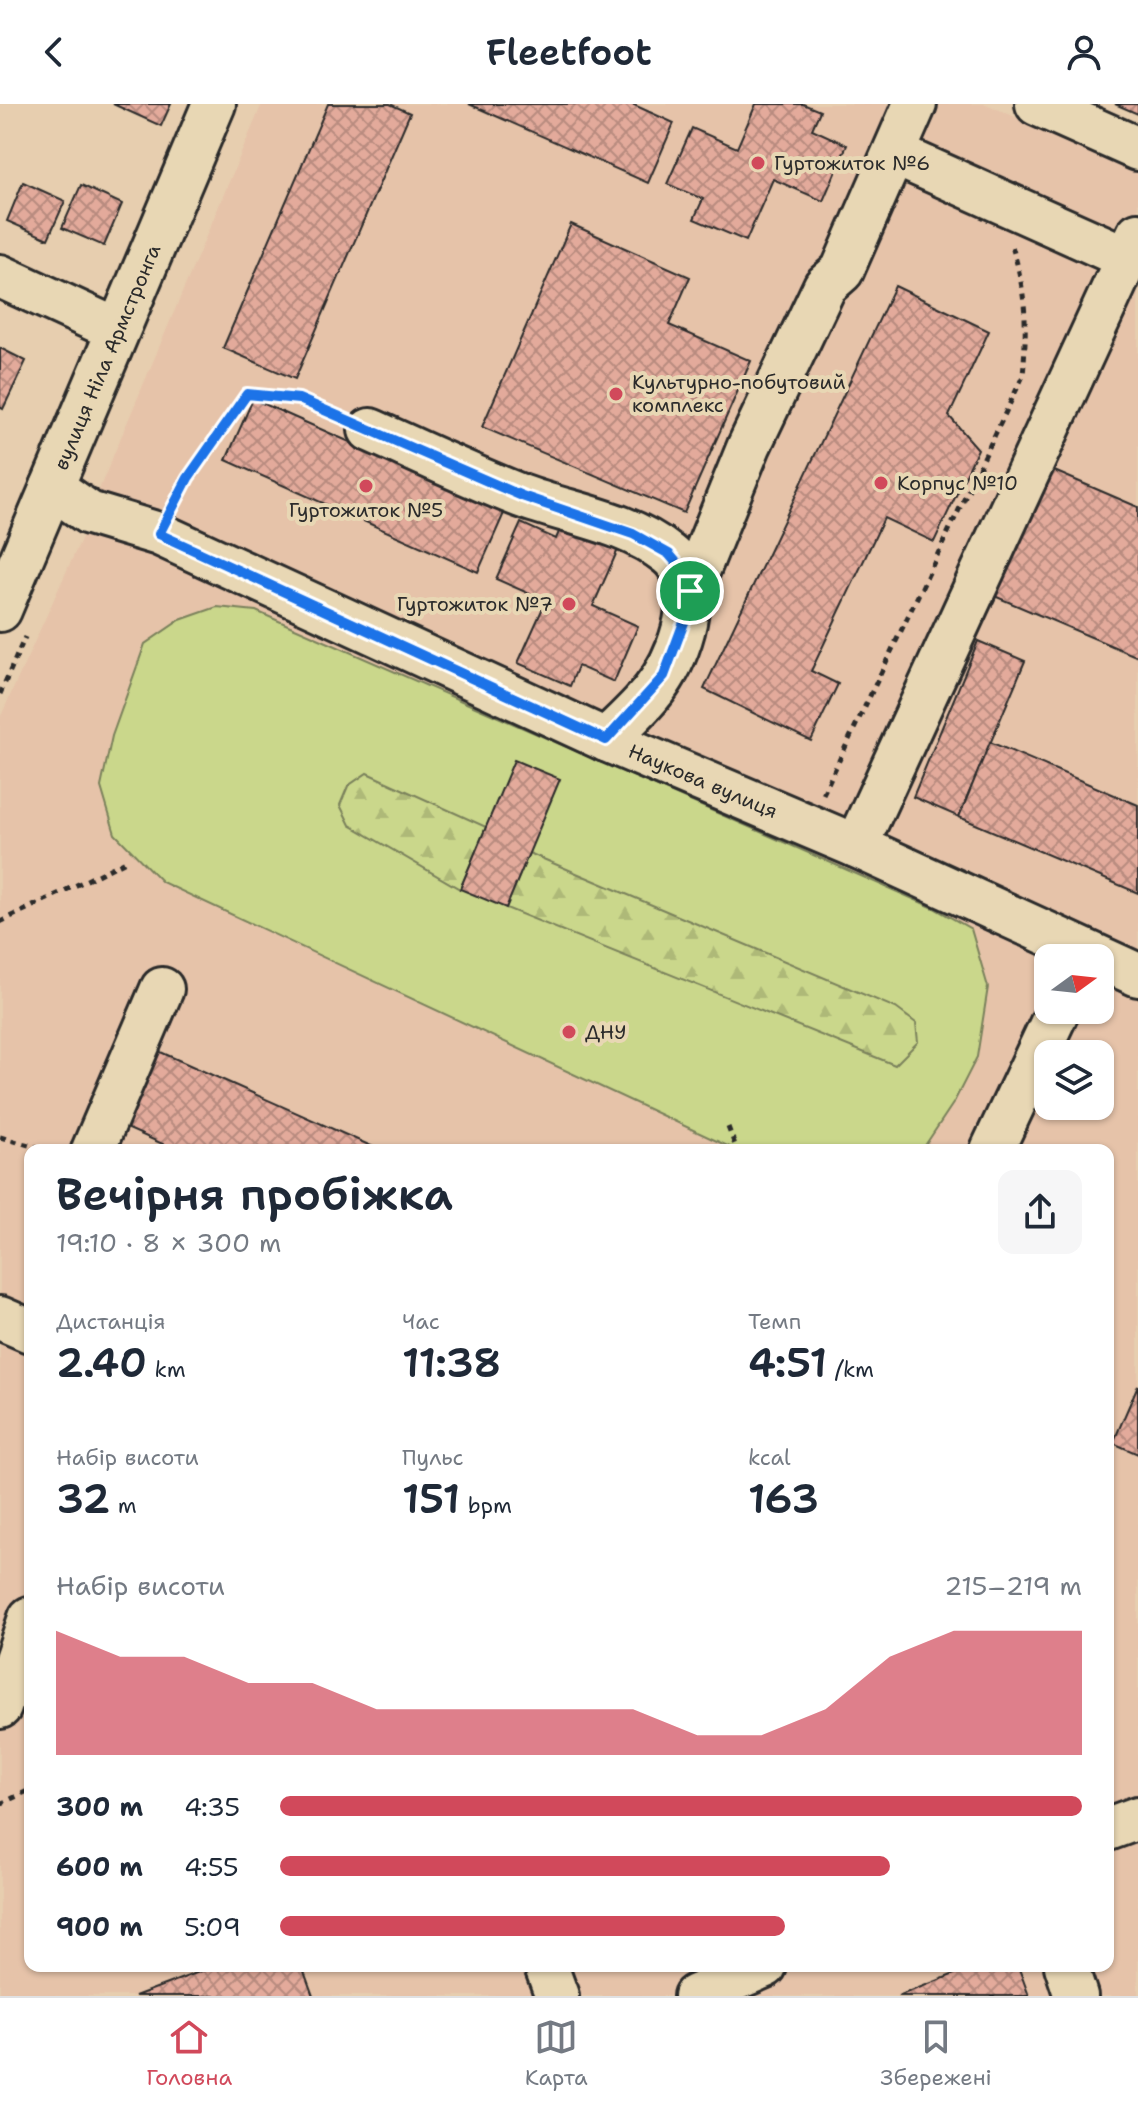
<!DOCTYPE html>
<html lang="uk">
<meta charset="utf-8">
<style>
:root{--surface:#fff;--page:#f6f6f7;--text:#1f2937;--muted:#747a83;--line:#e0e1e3;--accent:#d1495b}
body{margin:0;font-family:"Shantell Sans",sans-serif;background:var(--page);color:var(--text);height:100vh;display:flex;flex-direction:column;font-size:30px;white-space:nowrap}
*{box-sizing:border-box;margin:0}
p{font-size:26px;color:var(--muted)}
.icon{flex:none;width:44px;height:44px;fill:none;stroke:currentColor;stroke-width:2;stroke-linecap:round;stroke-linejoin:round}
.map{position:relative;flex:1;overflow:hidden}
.sheet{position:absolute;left:24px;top:1040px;width:1090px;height:828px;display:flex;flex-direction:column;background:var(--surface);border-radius:16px;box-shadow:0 2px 6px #0004}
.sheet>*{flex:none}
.needle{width:52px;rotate:75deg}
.buttons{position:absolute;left:1034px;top:840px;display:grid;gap:16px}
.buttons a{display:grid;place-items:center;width:80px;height:80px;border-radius:16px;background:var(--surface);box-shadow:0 2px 6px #0004;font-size:40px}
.pin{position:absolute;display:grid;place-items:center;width:68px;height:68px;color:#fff;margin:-34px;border:4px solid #fff;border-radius:50%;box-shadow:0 2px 8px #0007}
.round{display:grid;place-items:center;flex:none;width:84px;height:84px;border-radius:16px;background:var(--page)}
.summary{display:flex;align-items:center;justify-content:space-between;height:136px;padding:0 32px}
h1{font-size:44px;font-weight:600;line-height:60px}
.figures{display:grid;grid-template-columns:repeat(3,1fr);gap:12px;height:136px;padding:8px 32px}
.figures div{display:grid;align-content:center}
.figures b{font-size:40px;font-weight:600}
.figures small{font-size:22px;font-weight:400}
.figures p{font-size:22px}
.chart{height:224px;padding:16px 32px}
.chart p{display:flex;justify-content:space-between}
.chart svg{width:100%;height:144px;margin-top:8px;fill:var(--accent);opacity:.7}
ul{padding:0 32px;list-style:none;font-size:26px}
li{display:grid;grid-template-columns:128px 96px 1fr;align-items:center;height:60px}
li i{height:20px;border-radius:10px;background:var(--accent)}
header{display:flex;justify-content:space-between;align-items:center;height:104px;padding:0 32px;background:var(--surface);font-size:36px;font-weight:600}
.tabs{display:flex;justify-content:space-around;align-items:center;height:112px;border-top:2px solid var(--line);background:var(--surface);font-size:22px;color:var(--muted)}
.tabs a{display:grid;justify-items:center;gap:4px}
.tabs .on{color:var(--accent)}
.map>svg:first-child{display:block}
.built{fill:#e6c3a9;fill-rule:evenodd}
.grass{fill:#cad78b;stroke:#7a815b;stroke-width:2}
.forest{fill:url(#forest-firs);stroke:#7a815b;stroke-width:2}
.building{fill:url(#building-cross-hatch);stroke:#2b2b2b;stroke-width:2}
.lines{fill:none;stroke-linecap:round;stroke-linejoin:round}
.minor-casing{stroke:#2b2b2b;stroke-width:48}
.path{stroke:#2b2b2b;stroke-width:5;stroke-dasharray:6 6;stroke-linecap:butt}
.minor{stroke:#e8d7b4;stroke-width:42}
.route-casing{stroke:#fff;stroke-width:16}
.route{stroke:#1a73e8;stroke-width:10}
.poi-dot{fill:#d1495b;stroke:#e8d7b4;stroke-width:3}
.labels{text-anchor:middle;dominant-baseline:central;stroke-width:8;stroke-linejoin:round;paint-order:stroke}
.poi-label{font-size:20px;fill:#2b2b2b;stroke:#e8d7b4;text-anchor:start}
.street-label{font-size:20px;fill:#2b2b2b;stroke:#e8d7b4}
</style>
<header><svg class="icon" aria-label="back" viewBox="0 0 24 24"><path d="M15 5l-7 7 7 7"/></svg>Fleetfoot<svg class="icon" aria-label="person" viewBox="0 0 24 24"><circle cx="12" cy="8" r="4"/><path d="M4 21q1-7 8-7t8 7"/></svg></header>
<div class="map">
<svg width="1138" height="1892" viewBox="0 0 1138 1892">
<defs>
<pattern id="forest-firs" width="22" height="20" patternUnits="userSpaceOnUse" patternTransform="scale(2)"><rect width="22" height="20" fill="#cad78b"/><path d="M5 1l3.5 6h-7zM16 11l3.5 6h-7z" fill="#aeb978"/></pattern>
<pattern id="building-cross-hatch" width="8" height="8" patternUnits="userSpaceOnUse" patternTransform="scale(2)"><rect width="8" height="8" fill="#e3aa9b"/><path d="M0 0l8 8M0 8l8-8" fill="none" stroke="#b88b7f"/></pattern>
</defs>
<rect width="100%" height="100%" fill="#e7ceaf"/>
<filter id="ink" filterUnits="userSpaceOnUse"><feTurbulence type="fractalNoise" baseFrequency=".0125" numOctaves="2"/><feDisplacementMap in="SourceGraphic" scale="16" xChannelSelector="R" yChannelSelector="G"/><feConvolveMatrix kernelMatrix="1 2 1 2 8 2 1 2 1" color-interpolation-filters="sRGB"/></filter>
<g filter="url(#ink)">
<path class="built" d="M262,0H986L1138,68V1892H0V614L83,431L89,409ZM1048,854H1100V906H1048ZM1048,950H1100V1002H1048ZM30,1046H1108V1862H30Z"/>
<path class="grass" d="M217,503L256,507L934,804L971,825L988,883L977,953L954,998L922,1046H736L162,778L115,730L101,683L112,632L145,540L180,516Z"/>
<g class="forest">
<path d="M367,669L486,723L460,785L350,721L340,701L348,682Z"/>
<path d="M529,749L896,904L916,919L918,938L895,961L506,804Z"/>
</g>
<g class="building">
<path d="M113,0H171L161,22Z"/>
<path d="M328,0H390L410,9L295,275L223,244Z"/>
<path d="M469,0H632L674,19L648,79Z"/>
<path d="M756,0H803L820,7L812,25L847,41L823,97L773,75L746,137L694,115L703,95L667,80L692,24L737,44Z"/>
<path d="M1115,0H1138V10Z"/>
<path d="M23,78L65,97L48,135L7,117Z"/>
<path d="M81,81L122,100L104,142L62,124Z"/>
<path d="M571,120L690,173L669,221L751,257L684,409L482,323Z"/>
<path d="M895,182L989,227L949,312L978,345L934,438L884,414L811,567L838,580L811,637L704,585Z"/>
<path d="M0,244L26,257L3,305L0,303Z"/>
<path d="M253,295L505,407L478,468L226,356Z"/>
<path d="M1045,363L1138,403V553L992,491Z"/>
<path d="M564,416L620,441L593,502L638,522L614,578L578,562L570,582L518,559L546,497L496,475L521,419L556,435Z"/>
<path d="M978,537L1025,557L959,713L913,693Z"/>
<path d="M990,638L1138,701V789L959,713Z"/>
<path d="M514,656L560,675L506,804L460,785Z"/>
<path d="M156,946L380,1046H176L122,1022Z"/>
<path d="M1138,1281V1350L1113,1339Z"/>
<path d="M215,1862H302L313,1892H135Z"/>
<path d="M975,1862H1018L1029,1892H898Z"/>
</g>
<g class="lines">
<g class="minor-casing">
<g id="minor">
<path d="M1037,0L1138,45"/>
<path d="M895,50L1127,154"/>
<path d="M0,172L117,226"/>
<path d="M370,326C420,348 470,372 521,392C569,410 627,417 668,450C703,477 684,540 663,573C649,596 626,616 606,636"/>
<path d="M52,383L89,409L159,430L606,636L856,742L1138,871"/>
<path d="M690,487L749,342L825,182L842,167L915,0"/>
<path d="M0,506L214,0"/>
<path d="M856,742L1138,130"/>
<path d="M93,1046L162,885"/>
<path d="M992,1046L1058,906"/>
<path d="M0,1214L30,1227"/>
<path d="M0,1603L30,1514"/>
<path d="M1108,1725L1138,1714"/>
<path d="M546,1862L557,1892"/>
<path d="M1066,1862L1076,1892"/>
<path d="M695,1892L765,1862"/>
</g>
</g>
<g class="path">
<path d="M174,401L188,374L247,290L299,295L340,313"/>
<path d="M0,590L25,533"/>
<path d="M823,690L1023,272C1027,222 1027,189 1011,139"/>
<path d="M0,818L126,757"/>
<path d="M728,1023L737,1046"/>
<path d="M0,1033L47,1046"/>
<path d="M0,1700L30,1686"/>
</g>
<use href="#minor" class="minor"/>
</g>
</g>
<g class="lines" filter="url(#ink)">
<g class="route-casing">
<path id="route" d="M247,290L299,295L522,392L633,430L669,450L686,470L690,487L686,513L664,572L606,636L159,430L188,374Z"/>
</g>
<use href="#route" class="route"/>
</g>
<g class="poi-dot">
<circle cx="758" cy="59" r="8"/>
<circle cx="616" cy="290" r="8"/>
<circle cx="881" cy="379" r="8"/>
<circle cx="366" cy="382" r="8"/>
<circle cx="569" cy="500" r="8"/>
<circle cx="569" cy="928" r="8"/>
</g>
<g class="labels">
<g class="poi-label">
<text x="774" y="59">Гуртожиток №6</text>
<text x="632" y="278">Культурно-побутовий<tspan x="632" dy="23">комплекс</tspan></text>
<text x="897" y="379">Корпус №10</text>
<text x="366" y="406" text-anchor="middle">Гуртожиток №5</text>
<text x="553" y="500" text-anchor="end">Гуртожиток №7</text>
<text x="585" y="928">ДНУ</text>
</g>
<g class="street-label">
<text transform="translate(107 253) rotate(-67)">вулиця Ніла Армстронга</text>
<text transform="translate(703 677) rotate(23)">Наукова вулиця</text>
</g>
</g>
</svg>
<div class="buttons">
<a><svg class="needle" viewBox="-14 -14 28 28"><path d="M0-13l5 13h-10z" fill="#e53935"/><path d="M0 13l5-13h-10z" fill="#747a83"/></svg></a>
<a><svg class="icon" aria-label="layers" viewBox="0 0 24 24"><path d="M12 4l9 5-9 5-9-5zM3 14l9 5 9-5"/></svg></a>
</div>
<div class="pin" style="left:690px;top:487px;background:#1e9e55"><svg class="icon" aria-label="arrive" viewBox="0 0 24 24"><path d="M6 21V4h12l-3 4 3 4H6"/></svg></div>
<section class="sheet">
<div class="summary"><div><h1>Вечірня пробіжка</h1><p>19:10 · 8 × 300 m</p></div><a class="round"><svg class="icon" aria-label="share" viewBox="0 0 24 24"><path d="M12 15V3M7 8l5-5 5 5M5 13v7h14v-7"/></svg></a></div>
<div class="figures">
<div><p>Дистанція</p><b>2.40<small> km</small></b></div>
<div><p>Час</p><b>11:38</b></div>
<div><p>Темп</p><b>4:51<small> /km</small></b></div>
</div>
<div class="figures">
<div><p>Набір висоти</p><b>32<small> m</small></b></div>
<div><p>Пульс</p><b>151<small> bpm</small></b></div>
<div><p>kcal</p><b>163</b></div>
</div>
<div class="chart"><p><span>Набір висоти</span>215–219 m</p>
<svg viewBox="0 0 160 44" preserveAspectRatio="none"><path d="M0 44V6L10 14L20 14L30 22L40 22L50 30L60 30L70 30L80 30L90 30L100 38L110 38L120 30L130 14L140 6L150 6L160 6V44z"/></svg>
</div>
<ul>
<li><b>300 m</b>4:35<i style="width:100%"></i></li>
<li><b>600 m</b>4:55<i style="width:76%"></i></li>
<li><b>900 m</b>5:09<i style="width:63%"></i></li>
</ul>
</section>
</div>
<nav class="tabs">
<a class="on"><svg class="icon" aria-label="home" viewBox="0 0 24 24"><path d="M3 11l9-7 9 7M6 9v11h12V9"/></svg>Головна</a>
<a><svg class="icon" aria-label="map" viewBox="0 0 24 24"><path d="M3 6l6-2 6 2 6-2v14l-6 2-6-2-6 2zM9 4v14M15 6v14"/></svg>Карта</a>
<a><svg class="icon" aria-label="saved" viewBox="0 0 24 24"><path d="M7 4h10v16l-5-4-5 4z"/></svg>Збережені</a>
</nav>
